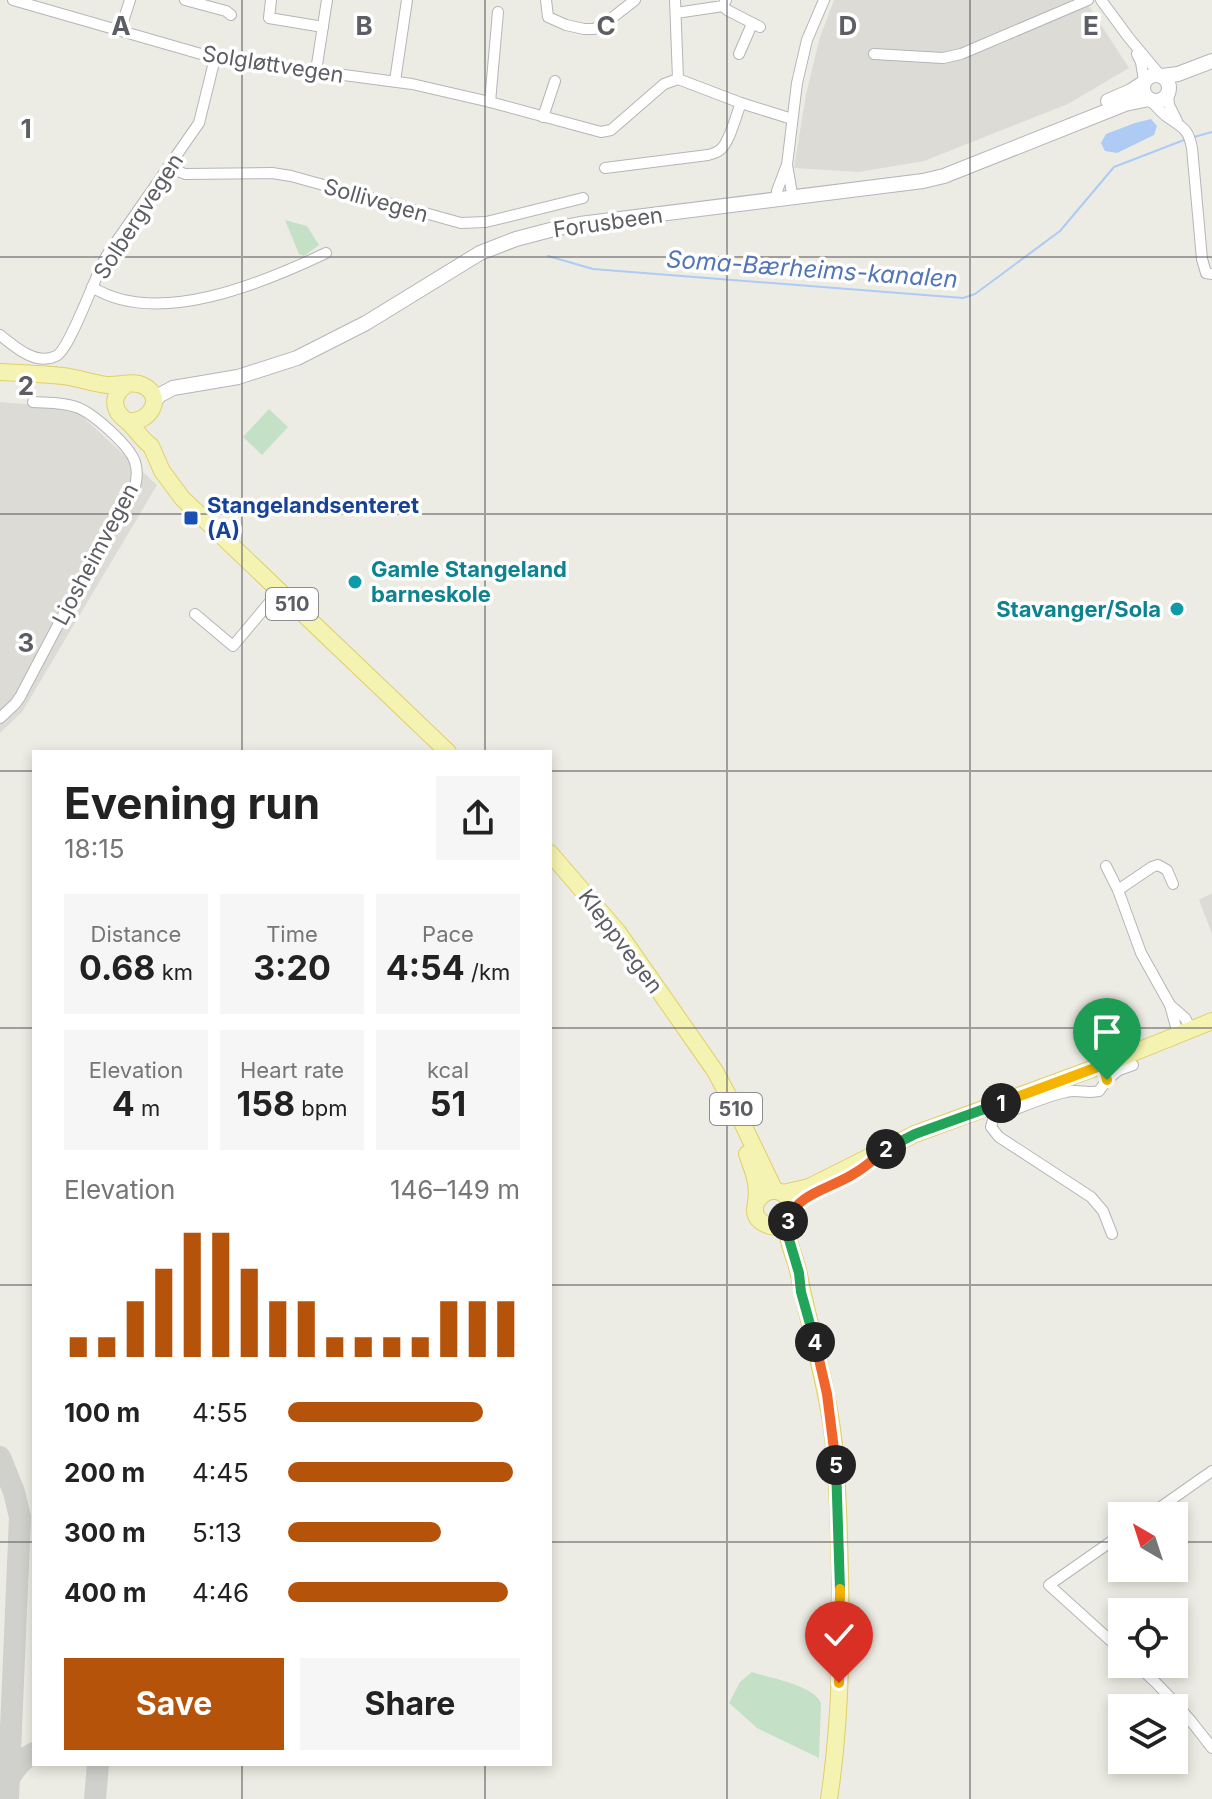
<!DOCTYPE html>
<meta charset="utf-8">
<style>
:root{--surface:#fff;--page:#f6f6f6;--text:#222;--muted:#767676;--accent:#b45309}
body{margin:0;font-family:Inter,sans-serif;background:var(--page);color:var(--text);height:100vh;display:flex;flex-direction:column;font-size:30px;white-space:nowrap}
*{box-sizing:border-box;margin:0}
p{font-size:26px;color:var(--muted)}
.icon{flex:none;width:44px;height:44px;fill:none;stroke:currentColor;stroke-width:2;stroke-linecap:round;stroke-linejoin:round}
.map{position:relative;flex:1;overflow:hidden}
.side{position:absolute;left:32px;top:750px;width:520px;height:1016px;display:flex;flex-direction:column;background:var(--surface);border-radius:0px;box-shadow:0 4px 12px #0003}
.side>*{flex:none}
.needle{width:52px;rotate:321deg}
.buttons{position:absolute;left:1108px;top:1502px;display:grid;gap:16px}
.buttons a{display:grid;place-items:center;width:80px;height:80px;border-radius:0px;background:var(--surface);box-shadow:0 4px 12px #0003;font-size:40px}
.pin{position:absolute;display:grid;place-items:center;width:68px;height:68px;color:#fff;margin:-82px -34px;border-radius:50% 50% 50% 0;rotate:-45deg;box-shadow:0 0 8px #0007}
.pin .icon{rotate:45deg}
.km{position:absolute;width:40px;height:40px;margin:-20px;border-radius:50%;background:#222;color:#fff;font-size:22px;line-height:40px;text-align:center}
.round{display:grid;place-items:center;flex:none;width:84px;height:84px;border-radius:0px;background:var(--page)}
.overview{display:flex;align-items:center;justify-content:space-between;height:136px;padding:0 32px}
h1{font-size:44px;font-weight:700;line-height:60px}
.stats{display:grid;grid-template-columns:repeat(3,1fr);gap:12px;height:136px;padding:8px 32px}
.stats div{display:grid;align-content:center;border-radius:0px;background:var(--page);text-align:center}
.stats b{font-size:34px;font-weight:700}
.stats small{font-size:22px;font-weight:400}
.stats p{font-size:22px}
.chart{height:224px;padding:16px 32px}
.chart p{display:flex;justify-content:space-between}
.chart svg{width:100%;height:144px;margin-top:8px;stroke:var(--accent);stroke-width:6}
.cta{display:flex;gap:16px;margin-top:auto;padding:16px 32px}
.cta a{flex:1;height:92px;border-radius:0px;background:var(--accent);color:#fff;font-size:32px;font-weight:700;line-height:92px;text-align:center}
.cta a+a{background:var(--page);color:var(--text)}
ul{padding:0 32px;list-style:none;font-size:26px}
li{display:grid;grid-template-columns:128px 96px 1fr;align-items:center;height:60px}
li i{height:20px;border-radius:10px;background:var(--accent)}
.map>svg:first-child{display:block}
.industrial{fill:#dcdbd6}
.green{fill:#c4e1c8}
.water{fill:#adcbf4}
.lines{fill:none;stroke-linecap:round;stroke-linejoin:round}
.stream{stroke:#adcbf4;stroke-width:2}
.taxiway{stroke:#d0d0cc;stroke-width:22}
.minor-casing{stroke:#b4b5ba;stroke-width:12}
.secondary-casing{stroke:#b3b5ba;stroke-width:16}
.primary-casing{stroke:#e0cf6a;stroke-width:18}
.minor{stroke:#fff;stroke-width:10}
.secondary{stroke:#fff;stroke-width:14}
.primary{stroke:#f5f3b1;stroke-width:16}
.split-1-casing{stroke:#fff;stroke-width:16}
.split-2-casing{stroke:#fff;stroke-width:16}
.split-3-casing{stroke:#fff;stroke-width:16}
.split-4-casing{stroke:#fff;stroke-width:16}
.split-5-casing{stroke:#fff;stroke-width:16}
.split-6-casing{stroke:#fff;stroke-width:16}
.split-7-casing{stroke:#fff;stroke-width:16}
.split-1{stroke:#f5b400;stroke-width:10}
.split-2{stroke:#22a559;stroke-width:10}
.split-3{stroke:#f0652b;stroke-width:10}
.split-4{stroke:#22a559;stroke-width:10}
.split-5{stroke:#f0652b;stroke-width:10}
.split-6{stroke:#22a559;stroke-width:10}
.split-7{stroke:#f5b400;stroke-width:10}
.grid{fill:none;stroke:#5c5e63;stroke-width:2;stroke-opacity:0.55}
.transit-dot{fill:#1a4fb4;stroke:#fff;stroke-width:3}
.culture-dot{fill:#0f9aa8;stroke:#fff;stroke-width:3}
.labels{text-anchor:middle;dominant-baseline:central;stroke-width:7;stroke-linejoin:round;paint-order:stroke}
.shield{fill:#fff;stroke:#8d8e92;stroke-width:2}
.shield-label{font-size:20px;font-weight:bold;fill:#5c5e63}
.street-label{font-size:22px;fill:#5c5e63;stroke:#fff}
.transit-label{font-size:22px;font-weight:bold;fill:#164399;stroke:#fff;text-anchor:start}
.culture-label{font-size:22px;font-weight:bold;fill:#0d838f;stroke:#fff;text-anchor:start}
.water-label{font-size:24px;font-style:italic;fill:#5275b5;stroke:#fff}
.grid-label{font-size:26px;text-anchor:middle;font-weight:bold;fill:#5c5e63;stroke:#fff;stroke-width:7;stroke-linejoin:round;paint-order:stroke}
</style>
<div class="map">
<svg width="1212" height="1799" viewBox="0 0 1212 1799">
<rect width="100%" height="100%" fill="#edece4"/>
<g class="industrial">
<path d="M834,0H1085L1129,68L1068,104L924,161L859,172L794,168L806,94L820,37Z"/>
<path d="M0,402L73,408L157,485L22,712L0,733Z"/>
<path d="M1212,893V934L1199,900Z"/>
</g>
<g class="green">
<path d="M285,220L307,226L319,245L304,256L299,254Z"/>
<path d="M269,409L288,427L262,455L243,437Z"/>
<path d="M752,1672C770,1678 814,1685 821,1703L819,1758L757,1728L729,1703L740,1682Z"/>
</g>
<path class="water" d="M1151,119L1157,126L1154,135L1117,153L1105,151L1101,143L1106,134L1135,123Z"/>
<g class="lines">
<g class="stream">
<path d="M1194,137L1212,132"/>
<path d="M548,256L593,269L963,298L975,294L1060,231L1114,167L1184,140"/>
</g>
<g class="taxiway">
<path d="M0,1457L14,1492L20,1517L8,1799"/>
<path d="M9,1778C16,1768 23,1758 34,1753"/>
<path d="M95,1799L98,1764"/>
</g>
<g class="minor-casing">
<g id="minor">
<path d="M13,0L215,58L412,84L490,102L601,132L611,130L664,84L678,79L741,103L792,119"/>
<path d="M185,0L226,11L231,15"/>
<path d="M271,0L269,18L323,27"/>
<path d="M546,0L548,17L566,25L584,29H594L608,21L635,0"/>
<path d="M675,0L678,79"/>
<path d="M1101,0L1129,38L1160,75"/>
<path d="M723,6L727,10L760,27"/>
<path d="M676,13L723,6L726,0"/>
<path d="M120,31L130,0"/>
<path d="M739,54L752,24"/>
<path d="M874,54L943,58L961,54L1088,0"/>
<path d="M1137,54L1141,62L1144,81"/>
<path d="M316,71L327,0"/>
<path d="M395,81L407,0"/>
<path d="M1168,94L1169,105L1177,121"/>
<path d="M1151,101C1156,106 1161,112 1166,116C1182,128 1188,127 1192,148L1202,259L1206,273L1212,274"/>
<path d="M490,102L498,12"/>
<path d="M543,117L555,81"/>
<path d="M168,167L185,174L272,173L291,176L461,223L486,222L583,198"/>
<path d="M605,168L708,155C712,154 718,152 721,149C730,141 736,115 741,103"/>
<path d="M793,199L787,165L797,83L807,40L824,0"/>
<path d="M776,200L777,191L786,167"/>
<path d="M92,287C157,328 263,283 326,253"/>
<path d="M0,335C15,347 36,366 56,356C70,350 96,273 107,255L199,123L215,58"/>
<path d="M195,614L233,646L279,591"/>
<path d="M0,718L15,704L20,697L79,585L133,492C137,482 138,472 135,462C130,446 92,412 76,407C62,402 47,403 33,402"/>
<path d="M1106,866L1118,890L1141,953L1170,1005L1185,1018L1191,1029"/>
<path d="M1118,890L1152,867L1158,865L1167,870L1173,884"/>
<path d="M1170,1005L1178,1034"/>
<path d="M1103,1065L1107,1080L1099,1091C1088,1094 1077,1089 1066,1092C1043,1097 1020,1108 998,1116L993,1120L991,1127L999,1137L1091,1197L1103,1211L1112,1234"/>
<path d="M1107,1080L1119,1070L1133,1065"/>
<path d="M1148,1516L1212,1471"/>
<path d="M1122,1534L1049,1585L1122,1651"/>
<path d="M1136,1664C1164,1689 1190,1718 1212,1748"/>
</g>
</g>
<g class="secondary-casing">
<g id="secondary">
<circle cx="1156" cy="88" r="13"/>
<path d="M1162,76L1178,74L1212,61"/>
<path d="M1108,101L1131,91L1143,83"/>
<path d="M153,403L160,395L173,388L238,377L297,358L366,323L480,253L516,239L554,229L580,224L923,181L944,176L1125,104L1149,99"/>
</g>
</g>
<g class="primary-casing">
<g id="primary">
<path d="M0,372C21,373 42,374 63,376C78,378 92,383 107,385C119,386 133,380 144,386C165,397 150,424 127,421C112,411 111,395 126,385"/>
<path d="M127,421C135,428 143,441 151,446L162,471L182,498L448,752"/>
<path d="M550,853L618,932L715,1071L737,1112L775,1191"/>
<path d="M747,1154C753,1170 759,1185 756,1202"/>
<path d="M783,1193L809,1187L915,1134L1103,1065L1212,1021"/>
<path d="M788,1219C781,1225 774,1229 765,1224C737,1210 775,1170 791,1204C792,1214 786,1223 788,1234C789,1248 797,1261 799,1275C809,1326 825,1377 832,1429C837,1465 838,1502 839,1538C842,1625 842,1713 829,1799"/>
</g>
</g>
<use href="#minor" class="minor"/>
<use href="#secondary" class="secondary"/>
<use href="#primary" class="primary"/>
</g>
<g class="lines">
<g class="split-1-casing">
<path id="split-1" d="M1001,1103L1103,1065L1107,1080"/>
</g>
<g class="split-2-casing">
<path id="split-2" d="M886,1149L915,1134L1001,1103"/>
</g>
<g class="split-3-casing">
<path id="split-3" d="M788,1221C796,1193 833,1188 855,1173C866,1167 876,1157 886,1149"/>
</g>
<g class="split-4-casing">
<path id="split-4" d="M788,1221V1236L799,1273L801,1292L815,1342"/>
</g>
<g class="split-5-casing">
<path id="split-5" d="M815,1342L827,1394L836,1465"/>
</g>
<g class="split-6-casing">
<path id="split-6" d="M836,1465L840,1589"/>
</g>
<g class="split-7-casing">
<path id="split-7" d="M839,1683L840,1589"/>
</g>
<use href="#split-1" class="split-1"/>
<use href="#split-2" class="split-2"/>
<use href="#split-3" class="split-3"/>
<use href="#split-4" class="split-4"/>
<use href="#split-5" class="split-5"/>
<use href="#split-6" class="split-6"/>
<use href="#split-7" class="split-7"/>
</g>
<path class="grid" d="M242,0V752M485,0V752M727,0V1799M970,0V1799M0,257H1212M0,514H1212M0,771H34M550,771H1212M0,1028H34M550,1028H1212M0,1285H34M550,1285H1212M0,1542H34M550,1542H1122M1174,1542H1212M242,1764V1799M485,1764V1799"/>
<rect class="transit-dot" x="183" y="510" width="16" height="16" rx="4"/>
<g class="culture-dot">
<circle cx="355" cy="582" r="8"/>
<circle cx="1177" cy="609" r="8"/>
</g>
<g class="labels">
<g class="shield">
<rect x="266" y="588" width="52" height="32" rx="6"/>
<rect x="710" y="1093" width="52" height="32" rx="6"/>
</g>
<g class="shield-label">
<text x="292" y="604">510</text>
<text x="736" y="1109">510</text>
</g>
<g class="street-label">
<text transform="translate(273 64) rotate(9)">Solgløttvegen</text>
<text transform="translate(376 200) rotate(16)">Sollivegen</text>
<text transform="translate(138 216) rotate(-57)">Solbergvegen</text>
<text transform="translate(608 222) rotate(-8)">Forusbeen</text>
<text transform="translate(95 554) rotate(-62)">Ljosheimvegen</text>
<text transform="translate(621 941) rotate(53)">Kleppvegen</text>
</g>
<g class="transit-label">
<text x="207" y="505">Stangelandsenteret<tspan x="207" dy="25">(A)</tspan></text>
</g>
<g class="culture-label">
<text x="371" y="569">Gamle Stangeland<tspan x="371" dy="25">barneskole</tspan></text>
<text x="1161" y="609" text-anchor="end">Stavanger/Sola</text>
</g>
<g class="water-label">
<text transform="translate(812 269) rotate(4)">Soma-Bærheims-kanalen</text>
</g>
</g>
<g class="grid-label">
<text x="121" y="35">A</text>
<text x="364" y="35">B</text>
<text x="606" y="35">C</text>
<text x="848" y="35">D</text>
<text x="1091" y="35">E</text>
<text x="26" y="138">1</text>
<text x="26" y="395">2</text>
<text x="26" y="652">3</text>
</g>
</svg>
<div class="buttons">
<a><svg class="needle" viewBox="-14 -14 28 28"><path d="M0-13l5 13h-10z" fill="#e53935"/><path d="M0 13l5-13h-10z" fill="#767676"/></svg></a>
<a><svg class="icon" aria-label="locate" viewBox="0 0 24 24"><circle cx="12" cy="12" r="6"/><path d="M12 2v4M12 18v4M2 12h4M18 12h4"/></svg></a>
<a><svg class="icon" aria-label="layers" viewBox="0 0 24 24"><path d="M12 4l9 5-9 5-9-5zM3 14l9 5 9-5"/></svg></a>
</div>
<div class="pin" style="left:1107px;top:1080px;background:#1e9e55"><svg class="icon" aria-label="arrive" viewBox="0 0 24 24"><path d="M6 21V4h12l-3 4 3 4H6"/></svg></div>
<div class="pin" style="left:839px;top:1683px;background:#d93025"><svg class="icon" aria-label="check" viewBox="0 0 24 24"><path d="M5 12l5 5 9-10"/></svg></div>
<b class="km" style="left:1001px;top:1103px">1</b>
<b class="km" style="left:886px;top:1149px">2</b>
<b class="km" style="left:788px;top:1221px">3</b>
<b class="km" style="left:815px;top:1342px">4</b>
<b class="km" style="left:836px;top:1465px">5</b>
<section class="side">
<div class="overview"><div><h1>Evening run</h1><p>18:15</p></div><a class="round"><svg class="icon" aria-label="share" viewBox="0 0 24 24"><path d="M12 15V3M7 8l5-5 5 5M5 13v7h14v-7"/></svg></a></div>
<div class="stats">
<div><p>Distance</p><b>0.68<small> km</small></b></div>
<div><p>Time</p><b>3:20</b></div>
<div><p>Pace</p><b>4:54<small> /km</small></b></div>
</div>
<div class="stats">
<div><p>Elevation</p><b>4<small> m</small></b></div>
<div><p>Heart rate</p><b>158<small> bpm</small></b></div>
<div><p>kcal</p><b>51</b></div>
</div>
<div class="chart"><p><span>Elevation</span>146–149 m</p>
<svg viewBox="0 0 160 44" preserveAspectRatio="none"><path d="M5 44V38M15 44V38M25 44V27M35 44V17M45 44V6M55 44V6M65 44V17M75 44V27M85 44V27M95 44V38M105 44V38M115 44V38M125 44V38M135 44V27M145 44V27M155 44V27"/></svg>
</div>
<ul>
<li><b>100 m</b>4:55<i style="width:84%"></i></li>
<li><b>200 m</b>4:45<i style="width:97%"></i></li>
<li><b>300 m</b>5:13<i style="width:66%"></i></li>
<li><b>400 m</b>4:46<i style="width:95%"></i></li>
</ul>
<div class="cta"><a>Save</a><a>Share</a></div>
</section>
</div>
